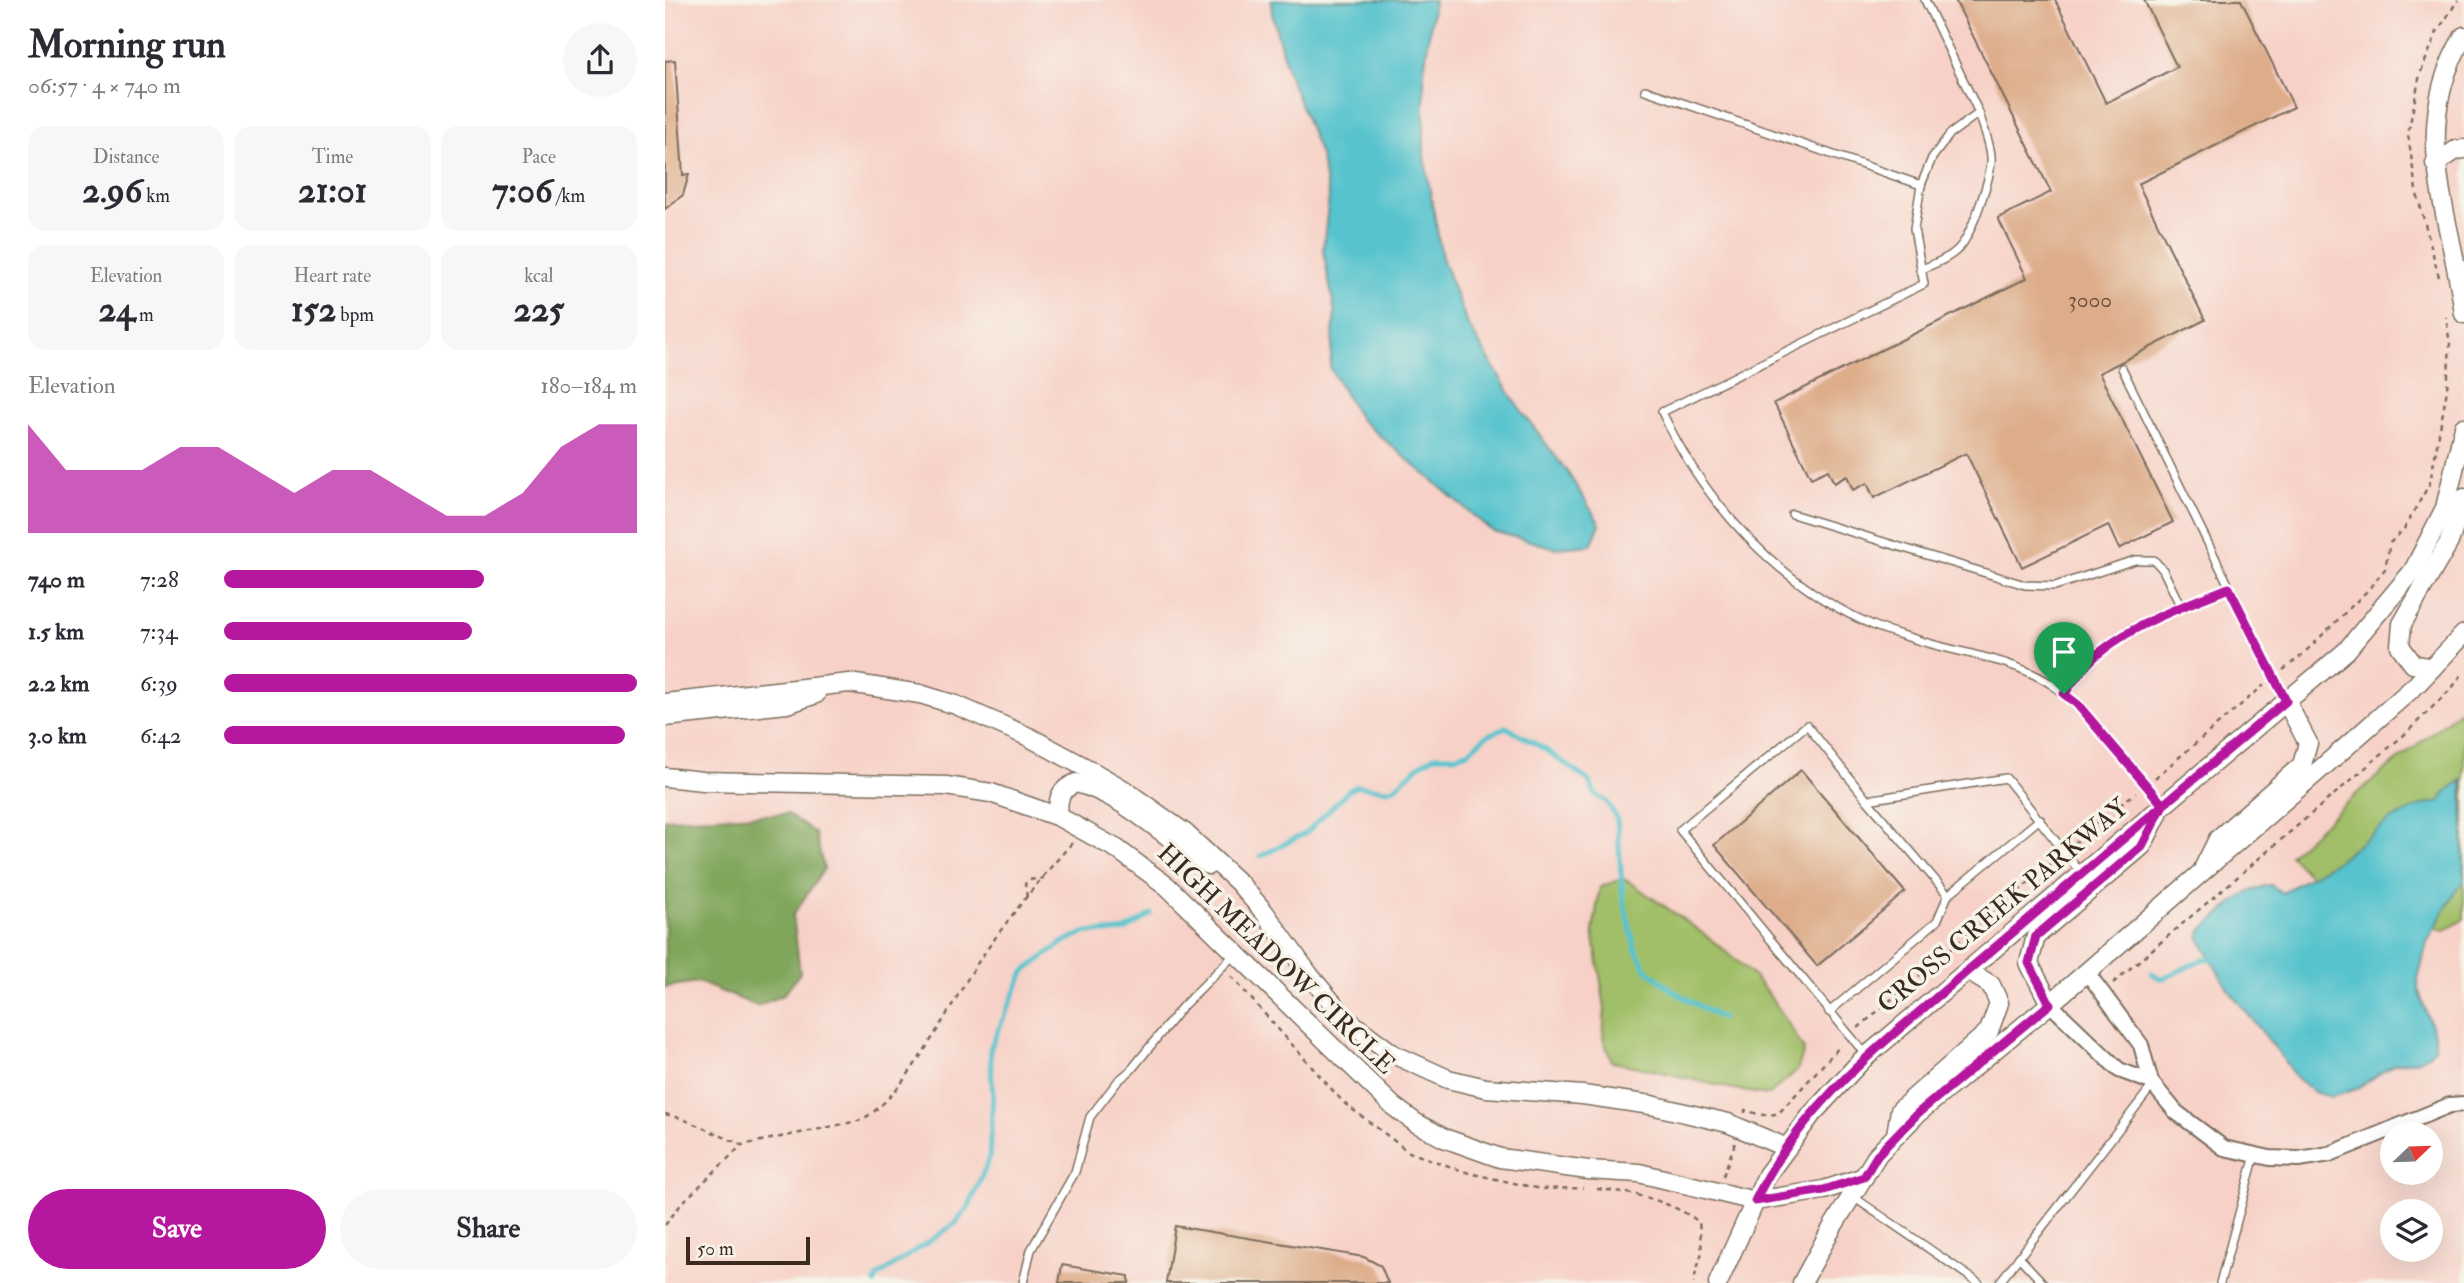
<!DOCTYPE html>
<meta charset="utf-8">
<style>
:root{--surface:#fff;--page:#f7f7f7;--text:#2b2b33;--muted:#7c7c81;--accent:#b5179e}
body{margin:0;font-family:"IM FELL Double Pica",serif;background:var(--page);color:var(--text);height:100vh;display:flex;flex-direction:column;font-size:26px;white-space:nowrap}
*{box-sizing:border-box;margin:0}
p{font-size:23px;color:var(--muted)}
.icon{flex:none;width:38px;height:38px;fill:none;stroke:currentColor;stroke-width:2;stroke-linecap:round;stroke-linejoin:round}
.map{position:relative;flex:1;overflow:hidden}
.side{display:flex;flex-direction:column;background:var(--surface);width:665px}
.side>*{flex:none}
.needle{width:46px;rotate:67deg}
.fabs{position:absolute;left:1715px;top:1122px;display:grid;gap:14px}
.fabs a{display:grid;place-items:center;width:63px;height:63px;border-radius:50%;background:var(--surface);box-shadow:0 7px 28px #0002;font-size:35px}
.scale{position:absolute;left:21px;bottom:18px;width:124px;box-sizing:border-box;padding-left:7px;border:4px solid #3b2a1e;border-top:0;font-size:19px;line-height:24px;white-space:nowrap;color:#3b2a1e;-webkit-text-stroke:5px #f7f3e8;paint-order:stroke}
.pin{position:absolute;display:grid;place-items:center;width:60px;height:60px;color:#fff;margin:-72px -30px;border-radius:50% 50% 50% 0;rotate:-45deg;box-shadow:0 0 7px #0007}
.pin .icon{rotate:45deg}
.round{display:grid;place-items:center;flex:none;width:74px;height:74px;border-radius:37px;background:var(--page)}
.overview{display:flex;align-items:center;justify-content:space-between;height:119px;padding:0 28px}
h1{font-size:38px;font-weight:800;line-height:52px}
.metrics{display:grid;grid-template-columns:repeat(3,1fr);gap:10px;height:119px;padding:7px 28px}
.metrics div{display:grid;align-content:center;border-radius:18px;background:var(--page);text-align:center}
.metrics b{font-size:35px;font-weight:800}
.metrics small{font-size:19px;font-weight:400}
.metrics p{font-size:19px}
.chart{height:196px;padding:14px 28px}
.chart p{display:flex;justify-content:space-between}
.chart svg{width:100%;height:126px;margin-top:7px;fill:var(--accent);opacity:.7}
.primary-button{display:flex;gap:14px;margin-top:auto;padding:14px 28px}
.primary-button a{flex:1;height:80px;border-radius:42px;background:var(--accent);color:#fff;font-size:28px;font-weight:800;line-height:80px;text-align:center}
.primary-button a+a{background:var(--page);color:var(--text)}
ul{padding:0 28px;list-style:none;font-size:23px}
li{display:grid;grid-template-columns:112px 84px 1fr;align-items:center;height:52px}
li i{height:18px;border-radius:9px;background:var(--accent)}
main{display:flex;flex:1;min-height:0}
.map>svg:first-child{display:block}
.built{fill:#f7d1c7;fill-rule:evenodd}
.green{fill:#a0bf68;stroke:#6e7443;stroke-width:2}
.forest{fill:#80a65c;stroke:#5e683d;stroke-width:2}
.water{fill:#56c3ce;stroke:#487676;stroke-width:2}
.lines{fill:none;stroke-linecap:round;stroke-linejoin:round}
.stream{stroke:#56c3ce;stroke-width:5}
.building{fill:#ddac88}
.service-casing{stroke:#7b6d5d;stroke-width:10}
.minor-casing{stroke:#7b6d5d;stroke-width:18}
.tertiary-casing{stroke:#7b6d5d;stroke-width:21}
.path{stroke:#7b6d5d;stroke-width:2.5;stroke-dasharray:5 5;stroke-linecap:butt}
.service{stroke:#fff;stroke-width:7}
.minor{stroke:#fff;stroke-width:14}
.tertiary{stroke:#fff;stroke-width:18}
.route-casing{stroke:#fff;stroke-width:14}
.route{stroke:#b5179e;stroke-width:9}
.labels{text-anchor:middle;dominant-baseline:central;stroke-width:7;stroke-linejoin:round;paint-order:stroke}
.number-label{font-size:23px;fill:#644a38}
.street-label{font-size:26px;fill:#3b2a1e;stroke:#f7f3e8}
</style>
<main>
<section class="side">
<div class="overview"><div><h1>Morning run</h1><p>06:57 · 4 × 740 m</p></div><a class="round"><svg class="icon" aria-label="share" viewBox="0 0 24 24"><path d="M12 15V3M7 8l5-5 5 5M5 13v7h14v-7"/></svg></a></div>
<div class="metrics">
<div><p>Distance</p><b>2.96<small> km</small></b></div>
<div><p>Time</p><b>21:01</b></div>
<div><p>Pace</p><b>7:06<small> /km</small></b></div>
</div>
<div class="metrics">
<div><p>Elevation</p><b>24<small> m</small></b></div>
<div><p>Heart rate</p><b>152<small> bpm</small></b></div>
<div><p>kcal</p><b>225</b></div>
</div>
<div class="chart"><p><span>Elevation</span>180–184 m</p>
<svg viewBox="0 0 160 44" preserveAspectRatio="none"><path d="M0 44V6L10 22L20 22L30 22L40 14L50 14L60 22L70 30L80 22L90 22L100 30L110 38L120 38L130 30L140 14L150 6L160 6V44z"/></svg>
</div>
<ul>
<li><b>740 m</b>7:28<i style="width:63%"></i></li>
<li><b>1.5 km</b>7:34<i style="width:60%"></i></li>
<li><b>2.2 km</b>6:39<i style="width:100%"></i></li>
<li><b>3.0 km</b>6:42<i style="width:97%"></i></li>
</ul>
<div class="primary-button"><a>Save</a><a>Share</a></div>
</section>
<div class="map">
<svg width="1799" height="1283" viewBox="0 0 1799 1283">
<rect width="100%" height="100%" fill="#f7f3e8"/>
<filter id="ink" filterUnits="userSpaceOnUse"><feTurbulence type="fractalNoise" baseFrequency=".0143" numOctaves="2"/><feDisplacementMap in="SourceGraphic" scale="14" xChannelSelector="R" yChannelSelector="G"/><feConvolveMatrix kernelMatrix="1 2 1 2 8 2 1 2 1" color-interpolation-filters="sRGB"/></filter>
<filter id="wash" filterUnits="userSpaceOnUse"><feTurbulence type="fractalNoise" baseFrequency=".00686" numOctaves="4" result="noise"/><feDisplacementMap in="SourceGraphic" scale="28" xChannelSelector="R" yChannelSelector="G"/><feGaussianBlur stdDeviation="1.57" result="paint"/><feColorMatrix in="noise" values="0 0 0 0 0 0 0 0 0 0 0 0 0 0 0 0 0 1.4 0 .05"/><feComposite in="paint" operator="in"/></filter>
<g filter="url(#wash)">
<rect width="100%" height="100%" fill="#f2e9d3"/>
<path class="built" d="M0,0H1799V1283H0ZM1727,1134H1766V1172H1727ZM1727,1211H1766V1250H1727Z"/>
<g class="green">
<path d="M1799,707V919L1781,930L1684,916L1625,855L1698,788Z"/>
<path d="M957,879L963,881C1004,910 1052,940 1087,975C1108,997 1124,1024 1139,1050L1132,1071L1103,1095C1050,1088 1000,1070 947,1062L938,1038L940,1008L928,931L935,887Z"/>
</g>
<path class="forest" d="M123,814L150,833L159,869L128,915L135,973L118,995L92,1006L33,982L0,987V819Z"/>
<g class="water">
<path d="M606,0H769L759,70V157L777,258L803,325L850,402L903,473L935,524L926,545L891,548L827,531L695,419L665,368L670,313L658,250L664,197L655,155L622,70L607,13Z"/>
<path d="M1797,780L1799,882L1791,890L1762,942L1753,979V989L1770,1037V1046L1764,1055L1753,1060L1729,1064L1691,1089L1667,1097L1648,1092L1629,1075L1614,1053L1563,989L1534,938L1536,931C1557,913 1579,888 1606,885L1617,893L1675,859L1725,820L1759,804L1774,802L1784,789Z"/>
</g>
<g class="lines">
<g class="stream">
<path d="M596,856L641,833L683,791L692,786L722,790L729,788L755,765L769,756H789L803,752L821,736L841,727L881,750L924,781L930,794L942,802L952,819L958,898L970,948L982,970L1008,991L1057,1019"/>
<path d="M1487,973L1494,978H1500L1538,959H1548"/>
<path d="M210,1283L212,1277L291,1223L304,1206L324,1159L328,1095L325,1049L359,972L397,943L409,937L422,932H450L461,930L486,914"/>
</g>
</g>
<g id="blocks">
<g class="building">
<path d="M1290,0H1390L1441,103L1512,67L1479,0H1576L1629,107L1473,184L1540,320L1434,373L1508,522L1454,549L1443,525L1357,567L1301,453L1209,498L1202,483L1188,490L1182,476L1169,483L1163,470L1146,478L1109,403L1362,278L1333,218L1386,192Z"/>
<path d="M10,60L18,175L24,174L18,195L0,209V61Z"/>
<path d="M1136,770L1240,892L1152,966L1049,845Z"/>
<path d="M510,1226L699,1257L716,1266L723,1283H501Z"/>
<path d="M397,1265L464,1276V1283H394Z"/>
</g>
</g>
</g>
<g filter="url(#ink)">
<use href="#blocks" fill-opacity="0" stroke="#7b6d5d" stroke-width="2"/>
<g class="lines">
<g class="service-casing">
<g id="service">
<path d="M1260,0L1314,113L1285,134L1267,158L1256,185L1249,229L1259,284L997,412C1040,504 1114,586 1210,626C1224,632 1241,636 1256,641C1298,654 1348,659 1386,684C1429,714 1464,765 1498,805"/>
<path d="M980,90L1256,185"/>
<path d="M1255,270C1268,264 1284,259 1294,248C1306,236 1328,173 1326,156C1325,142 1318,127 1314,113"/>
<path d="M1457,368L1620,700"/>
<path d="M1127,514L1360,585L1390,586L1470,560H1489L1498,570L1516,607"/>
<path d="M1399,694C1410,681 1420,663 1434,653C1472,623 1520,605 1564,588"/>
<path d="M1202,800L1283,895"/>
<path d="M1164,1012L1272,921L1283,895L1375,819"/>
<path d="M1201,1055L1015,830L1142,725L1202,800L1341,778L1416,873"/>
<path d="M1187,1196L1314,1283"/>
<path d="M1354,1257L1378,1283"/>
<path d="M358,1283L366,1250L410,1172L425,1117L453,1081L466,1070L517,1007L571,953"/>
<path d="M1334,1283L1488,1085"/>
<path d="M1555,1283L1590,1155"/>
</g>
</g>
<g class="minor-casing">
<g id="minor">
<path d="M1421,971L1476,1045L1486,1082L1511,1112L1559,1148L1605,1158L1634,1159L1665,1154L1785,1105L1799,1104"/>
<path d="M1385,1004L1454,1070L1486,1082"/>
</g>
</g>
<g class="tertiary-casing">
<g id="tertiary">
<path d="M1799,36C1742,129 1787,216 1799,314"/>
<path d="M1770,164L1791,150L1799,149"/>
<path d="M1767,668L1748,664L1735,646L1737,624L1784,542L1799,498"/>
<path d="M0,703L184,683L255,694L291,705L364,737L425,770L458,789L520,833L574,883L600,913L645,976L681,1019L728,1054L783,1079L821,1088L918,1095L986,1105L1063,1123L1122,1148"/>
<path d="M0,717L122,704L151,694"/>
<path d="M0,777L38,781L281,786L326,793L394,817L452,849L502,886L728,1106L751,1123L779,1138L835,1158L923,1170L974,1173L1090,1201L1159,1190L1199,1177"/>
<path d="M394,817C392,799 394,790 411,783C458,794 502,840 544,865"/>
<path d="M1539,867L1553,839L1637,765L1643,743L1621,701"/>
<path d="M1385,1004L1364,963L1371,936L1477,846L1493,814"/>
<path d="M1231,1135L1235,1110L1324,1031L1334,1003L1326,985L1303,971"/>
<path d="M1053,1283L1102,1175L1147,1114L1197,1060L1681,651L1748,571L1780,508L1799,427"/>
<path d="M1137,1283L1168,1226L1213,1154L1253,1113L1385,1004L1682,746L1751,685L1799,634"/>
</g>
</g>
<g class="path">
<path d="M1774,277L1751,190L1743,134L1755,74L1772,32L1793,0"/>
<path d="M1618,670L1636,656L1703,590L1720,569L1725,543L1739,529L1765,483L1782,390L1785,345L1781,317"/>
<path d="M1490,778L1599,685"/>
<path d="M1409,844L1443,813L1471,793"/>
<path d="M362,897L360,884L363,880L379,878"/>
<path d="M566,976L679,1103L744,1152L804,1173L876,1189L918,1188"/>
<path d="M1448,983L1740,734L1787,688L1799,672"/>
<path d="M1193,1028L1390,860"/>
<path d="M1080,1113V1110L1096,1115L1113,1114L1176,1045"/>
<path d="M0,1114L18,1119L77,1145L193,1121C238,1103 286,1002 314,961C342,920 374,880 407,843"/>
<path d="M1058,1176L1070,1143"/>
<path d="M932,1189C967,1192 1006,1201 1034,1222L1037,1252L1028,1283"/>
<path d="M0,1225L17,1203L77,1145"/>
</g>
<use href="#service" class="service"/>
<use href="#minor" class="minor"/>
<use href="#tertiary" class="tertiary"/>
</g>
</g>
<g class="lines" filter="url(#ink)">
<g class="route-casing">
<path id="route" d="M1399,694L1412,704L1498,805C1432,861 1366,917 1300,973C1222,1040 1135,1105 1090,1201L1159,1190L1199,1177L1213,1154L1253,1113L1385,1004L1364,963L1371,936L1477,846L1498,805L1621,701L1564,588C1520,605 1471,623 1434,653C1420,663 1409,681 1399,694"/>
</g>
<use href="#route" class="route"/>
</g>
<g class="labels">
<g class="number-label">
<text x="1425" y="299">3000</text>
</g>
<g class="street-label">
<text transform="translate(1338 906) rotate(-40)">CROSS CREEK PARKWAY</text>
<text transform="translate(611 959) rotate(44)">HIGH MEADOW CIRCLE</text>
</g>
</g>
</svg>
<div class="fabs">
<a><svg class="needle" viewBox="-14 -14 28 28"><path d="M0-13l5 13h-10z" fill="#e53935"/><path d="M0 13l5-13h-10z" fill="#7c7c81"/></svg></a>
<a><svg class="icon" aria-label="layers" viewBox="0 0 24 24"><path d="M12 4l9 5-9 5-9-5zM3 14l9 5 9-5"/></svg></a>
</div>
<div class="scale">50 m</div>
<div class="pin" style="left:1399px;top:694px;background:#1e9e55"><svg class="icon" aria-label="arrive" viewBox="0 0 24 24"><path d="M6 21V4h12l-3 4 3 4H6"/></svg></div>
</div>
</main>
